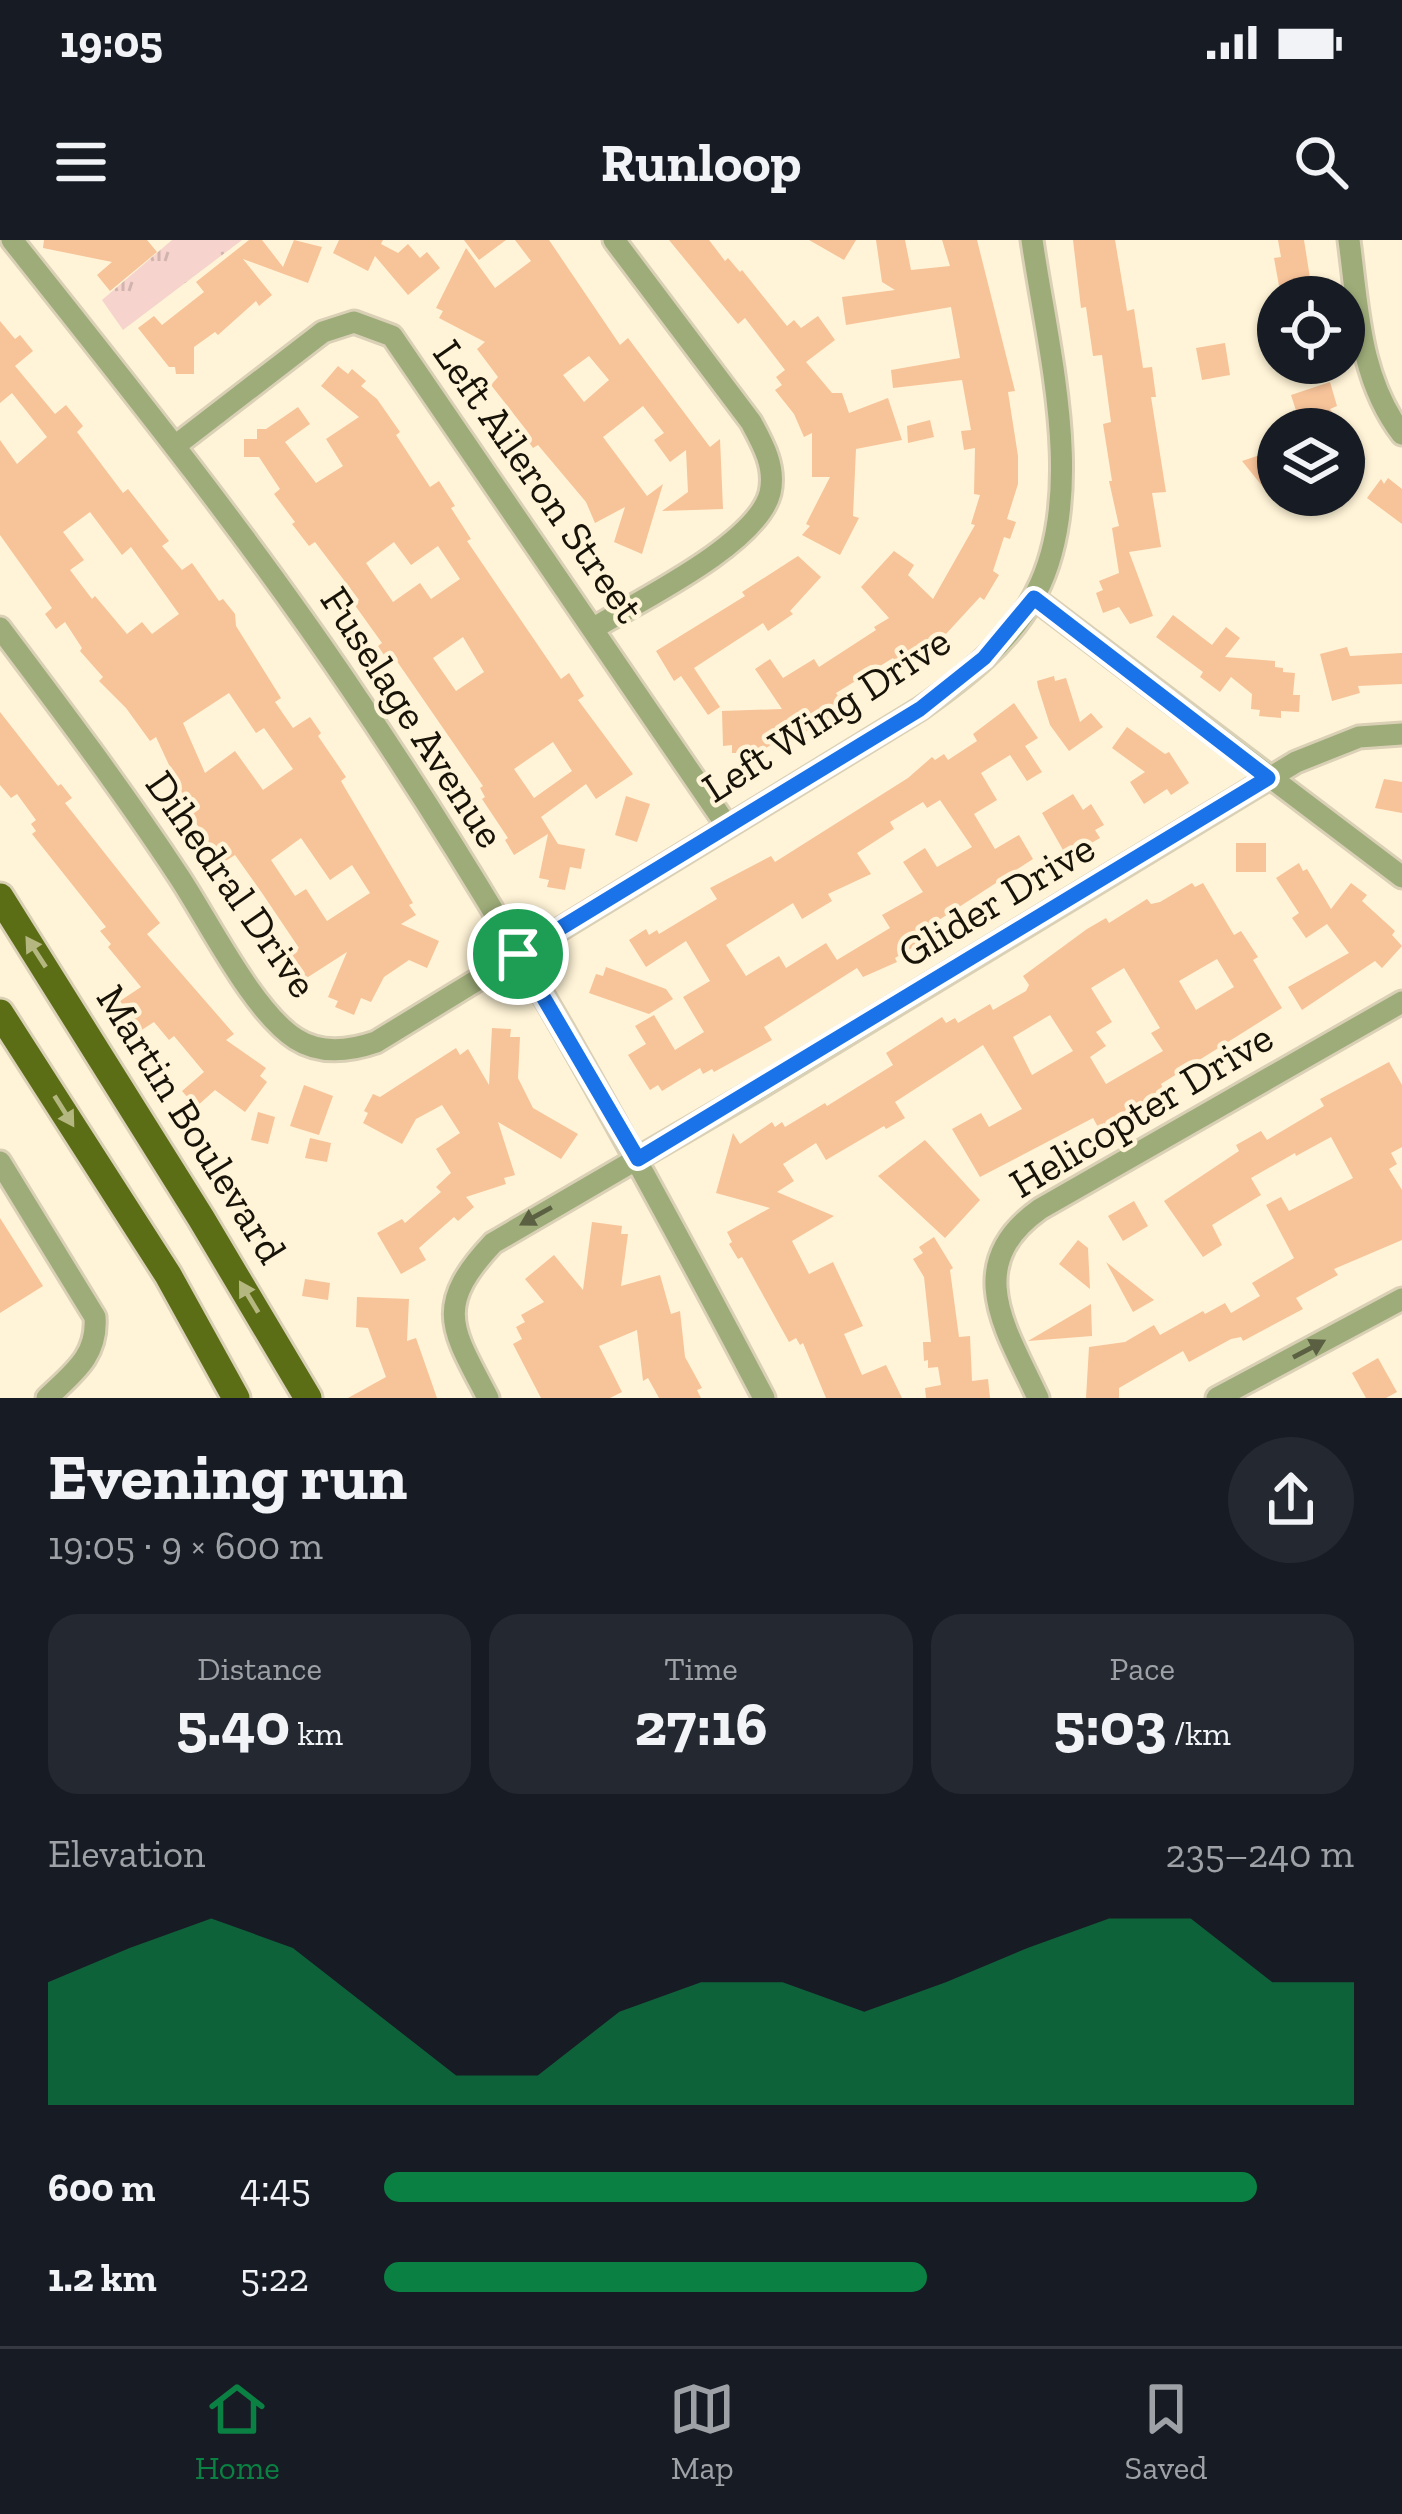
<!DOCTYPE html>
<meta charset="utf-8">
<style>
:root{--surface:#171b24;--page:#242831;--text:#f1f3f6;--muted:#9ea1a6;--line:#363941;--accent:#0b8043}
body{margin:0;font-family:"Zilla Slab",serif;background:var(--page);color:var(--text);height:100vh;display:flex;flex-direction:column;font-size:45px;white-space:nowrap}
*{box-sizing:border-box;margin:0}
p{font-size:39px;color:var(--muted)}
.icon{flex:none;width:66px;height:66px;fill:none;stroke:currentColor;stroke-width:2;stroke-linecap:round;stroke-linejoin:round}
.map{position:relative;height:1158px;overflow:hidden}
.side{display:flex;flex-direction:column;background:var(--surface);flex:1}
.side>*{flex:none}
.buttons{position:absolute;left:1257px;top:36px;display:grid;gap:24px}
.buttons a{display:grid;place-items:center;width:108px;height:108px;border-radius:50%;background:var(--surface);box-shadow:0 3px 9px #0004;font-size:60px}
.pin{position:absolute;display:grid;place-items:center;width:102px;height:102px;color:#fff;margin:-51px;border:6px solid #fff;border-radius:50%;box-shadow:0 3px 12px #0007}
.round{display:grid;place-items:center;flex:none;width:126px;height:126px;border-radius:63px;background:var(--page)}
.overview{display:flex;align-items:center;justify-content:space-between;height:204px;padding:0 48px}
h1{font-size:66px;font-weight:700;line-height:90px}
.metrics{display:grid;grid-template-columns:repeat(3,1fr);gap:18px;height:204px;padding:12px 48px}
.metrics div{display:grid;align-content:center;border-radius:30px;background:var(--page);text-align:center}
.metrics b{font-size:60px;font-weight:700}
.metrics small{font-size:33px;font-weight:400}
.metrics p{font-size:33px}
.chart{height:336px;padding:24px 48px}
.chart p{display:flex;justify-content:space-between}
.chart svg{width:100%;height:216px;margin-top:12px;fill:var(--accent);opacity:.7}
ul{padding:0 48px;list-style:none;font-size:39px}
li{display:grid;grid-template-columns:192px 144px 1fr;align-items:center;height:90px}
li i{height:30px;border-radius:15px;background:var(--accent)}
.status{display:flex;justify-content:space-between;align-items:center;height:84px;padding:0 60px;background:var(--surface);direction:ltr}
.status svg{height:33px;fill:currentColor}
header{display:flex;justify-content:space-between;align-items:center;height:156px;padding:0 48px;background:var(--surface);font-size:54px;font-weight:700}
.dock{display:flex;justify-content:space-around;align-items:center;height:168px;border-top:3px solid var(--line);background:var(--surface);font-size:33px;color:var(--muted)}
.dock a{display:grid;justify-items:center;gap:6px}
.dock .current{color:var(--accent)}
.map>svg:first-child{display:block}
.park{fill:url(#park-tufts)}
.building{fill:#f7c399;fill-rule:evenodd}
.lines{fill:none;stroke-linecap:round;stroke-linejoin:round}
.minor-casing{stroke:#dad0b6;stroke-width:27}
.major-casing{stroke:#dad0b6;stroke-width:33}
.minor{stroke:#9eac79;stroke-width:21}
.major{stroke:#5b6d15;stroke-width:27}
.oneway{fill:#b5b780}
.oneway2{fill:#5a6041}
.route-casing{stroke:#fff;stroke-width:24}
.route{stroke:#1a73e8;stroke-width:15}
.labels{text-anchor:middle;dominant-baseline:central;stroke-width:9;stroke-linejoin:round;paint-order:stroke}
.street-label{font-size:42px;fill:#171309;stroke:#fff4d7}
</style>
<div class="status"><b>19:05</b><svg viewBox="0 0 49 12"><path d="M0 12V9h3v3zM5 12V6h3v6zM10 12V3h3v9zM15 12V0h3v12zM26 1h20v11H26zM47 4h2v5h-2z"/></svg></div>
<header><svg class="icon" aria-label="menu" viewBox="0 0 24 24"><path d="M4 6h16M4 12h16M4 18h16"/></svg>Runloop<svg class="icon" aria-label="search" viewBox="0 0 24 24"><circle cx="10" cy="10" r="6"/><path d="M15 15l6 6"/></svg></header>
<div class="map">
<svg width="1402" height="1158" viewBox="0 0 1402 1158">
<defs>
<pattern id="park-tufts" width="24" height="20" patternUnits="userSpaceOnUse" patternTransform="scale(3)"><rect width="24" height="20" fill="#f6d3cd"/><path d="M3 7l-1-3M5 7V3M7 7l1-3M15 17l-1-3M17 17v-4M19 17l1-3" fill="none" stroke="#d2b4af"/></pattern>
</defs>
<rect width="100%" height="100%" fill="#fff4d7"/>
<path class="park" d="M172,0H242L123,90L102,60Z"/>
<g class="building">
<path d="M44,0H147L157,12L110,51L97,35L112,22L43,8Z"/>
<path d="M249,0H262L283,27L294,0L322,7L308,43L243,19L272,55L259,66L256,61L218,95L215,92L194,107V134H176L175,127H169L138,88L154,76L162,85L204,52L196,42Z"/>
<path d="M339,0H383L381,4L398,13L408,4L420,18L427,12L440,28L408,55L375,16L368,31L333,13Z"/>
<path d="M464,0H506L479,20Z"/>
<path d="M515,0H549L620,105L628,98L710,207L720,199L723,269L662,271L688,252L686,210L670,222L654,200L664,193L643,166L603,197L647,256L663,244L642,314L614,302L625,267L595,283L586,262L538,205L533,208L523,194L527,191L491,145L498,137L477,109L485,102L439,78L443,71L436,68L466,8L495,48L531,21ZM589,116L609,140L584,162L563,135Z"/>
<path d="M669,0H709L725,21L728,18L740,32L742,30L787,86L794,80L801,88L818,76L835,100L806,122L832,153H842L849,173L888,158L902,200L856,209L853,276L859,278L840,315L802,295L810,286L806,284L830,237H812V193L804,197L794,174L775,150L782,145L776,137L785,130L745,78L738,84Z"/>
<path d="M809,0H856L844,20Z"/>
<path d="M876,0H905L911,30L950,26L942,0H977L1015,151L1008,152L1018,216V244L1007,279L1016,282L1010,299L1004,297L993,331L999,335L984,360L980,357L934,407L899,428L893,418L836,453L846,468L788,502L785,496L758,513H732V505L723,506L722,471L782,469L755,429L770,419L783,438L814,419L819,427L876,390L874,387L889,378L861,347L894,311L914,325L908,335L933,359L975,285L971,284L980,255L974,254L975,208L964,210L961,191L971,190L962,140L893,148L891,130L960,118L951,67L846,85L842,57L895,50L882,42Z"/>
<path d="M1073,0H1115L1127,71L1134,69L1143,128L1152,127L1156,157H1151L1166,252L1152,253L1161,307L1129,312L1153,376L1130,384L1119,367L1103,373L1096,353L1103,350L1099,341L1119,333L1112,288L1119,286L1109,241H1112L1103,184L1111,182L1102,115L1093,116L1086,67L1081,68Z"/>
<path d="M1278,0H1304L1313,57H1281L1274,18L1281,17Z"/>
<path d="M0,81L15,99L20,95L33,111L15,126L55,174L66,165L83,186L77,192L123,253L128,249L169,301L162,306L182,330L192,323L219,361L223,359L235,374L236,386L281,458L275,462L293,488L310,477L321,493L318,496L346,537L341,541L345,548L413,663L409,665L416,675L401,684L439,701L427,728L409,720L384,737L371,762L361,758L354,775L335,767L338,761L328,757L347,712L305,739L289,715L299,708L262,653L235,615L222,623L196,583L156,497L150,501L126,468L99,441L103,437L80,411L82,408L65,382L56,389L45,374L52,368L0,295V200L17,224L47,197L12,153L0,163ZM90,272L122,315L131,307L179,374L152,394L142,382L127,394L95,356L92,359L70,330L84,320L63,292ZM229,453L256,493L264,488L293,529L263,550L235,511L205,533L183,483ZM301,598L330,640L352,625L370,653L327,681L306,649L295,656L271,620Z"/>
<path d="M1225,103L1230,135L1202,140L1196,108Z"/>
<path d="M338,126L348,134L352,129L366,141L361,146L377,159L400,192L396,195L430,247L439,241L455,266L451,268L471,299L467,301L561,439L569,433L584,456L578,460L633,534L596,559L586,544L541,577L558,604L585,609L581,629L570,627L565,650L547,647L549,640L539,638L548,594L514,615L505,600L508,598L482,559L485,557L480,548L483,546L394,417L388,421L378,406L382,403L354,364L359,360L315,302L309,306L292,284L295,282L274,254L280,249L259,217H244V199H257V189H266L298,167L310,184L285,202L316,243L343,226L326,199L359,177L321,146ZM394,302L411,325L438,306L460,339L431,359L420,343L393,362L366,323ZM463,397L484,432L456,451L433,418ZM553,502L572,531L534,558L514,529Z"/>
<path d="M1330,142L1337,166L1330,169L1332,172L1300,183L1291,155Z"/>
<path d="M930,180L934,197L908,203L907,186Z"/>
<path d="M1344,189L1366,219L1344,236Z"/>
<path d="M1278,209V246L1267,252L1242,221Z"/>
<path d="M1388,238L1402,249V284L1367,258L1381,239L1384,244Z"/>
<path d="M798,316L821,337L790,371L793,374L768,391L763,383L694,428L720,467L708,475L681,436L674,441L656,411L745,356L742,352Z"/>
<path d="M1173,375L1212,405L1226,387L1240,398L1225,417L1275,421V427L1283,428V432L1295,433L1293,455H1300L1299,472L1281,471V478L1259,476L1260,470L1251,469L1252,454L1231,437L1220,452L1200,437L1203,432L1156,397Z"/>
<path d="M1347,407L1350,416L1402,413V444L1358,446L1360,453L1332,461L1320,414Z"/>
<path d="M1054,436L1055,441L1066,438L1080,482L1091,473L1103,487L1069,511L1050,485L1038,447L1037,441Z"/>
<path d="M1014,463L1038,498L1025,506L1042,532L1027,541L1010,515L981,533L997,560L974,574L995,609L1019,595L1033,619L925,689L930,697L895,718L897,722L863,737L857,728L764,787L772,800L714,832L712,829L703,834L700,828L662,851L658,845L650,850L628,815L646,804L635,786L654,775L675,810L704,792L683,757L710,741L686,701L646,727L629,700L646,689L649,695L657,690L659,694L717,659L710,648L771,616L775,622L908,538L932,517L935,520L944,514L948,520L977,501L973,494ZM940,560L972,607L937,627L925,608L903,622L923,652L882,675L890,688L837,720L826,703L786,728L779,716L746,736L726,705L793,663L802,679L832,661L828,654L871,634L857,613L894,589L890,582L923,562L927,568Z"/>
<path d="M0,472L58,546L61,544L72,558L65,563L160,683L147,694L234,794L226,800L266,828L260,836L267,842L245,872L215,850L196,867L182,851L204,832L174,796L169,800L154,782L140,791L120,761L141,747L108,707L111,704L100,691L106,687L32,594L36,591L31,584L36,580L17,554L11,558L0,545Z"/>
<path d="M1127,487L1165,514L1169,512L1189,543L1171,555L1167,549L1144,564L1130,542L1145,532L1112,508Z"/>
<path d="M1384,539L1402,542V573L1375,568Z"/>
<path d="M1073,554L1083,570L1091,564L1104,585L1095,590L1100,598L1067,617L1042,573Z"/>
<path d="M626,556L650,564L637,602L615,595Z"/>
<rect x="1236" y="603" width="30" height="29"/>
<path d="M1299,623L1303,631L1307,629L1331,669L1351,643L1367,655L1362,661L1395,691L1392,695L1402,706L1382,728L1375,721L1302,770L1288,747L1349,713L1327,684L1306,698L1292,678L1299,673L1276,638Z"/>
<path d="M1192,643L1195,647L1203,643L1234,695L1241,691L1258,717L1253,720L1282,768L1161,844L1166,854L1106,888L1104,883L1098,887L1093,878L980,937L952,889L981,873L989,887L1022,869L983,805L895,862L905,878L886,889L884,886L826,920L816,903L783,924L794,941L777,952L834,976L792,1001L809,1034L833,1022L863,1086L844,1094L862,1135L886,1125L902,1158H826L803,1103L800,1105L796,1098L789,1102L742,1017L738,1019L729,1004L732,1002L727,992L770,968L716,953L733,893L740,904L772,882L775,887L782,882L785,887L825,863L827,866L893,825L886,813L942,777L946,783L955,778L958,783L990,764L993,770L1026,751L1029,745L1023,736L1087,689L1106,678L1109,683L1147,659L1151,664L1160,662ZM1217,719L1234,747L1196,770L1179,741ZM1124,728L1160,788L1151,793L1163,811L1106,844L1090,817L1106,806L1096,792L1112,782L1091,748ZM1050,775L1073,811L1032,835L1013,797Z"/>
<path d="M606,727L666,749L673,759L649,774L589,753L596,734L603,736Z"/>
<path d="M492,788L511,789L510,797H520L518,838L533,868L578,894L561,919L498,882L515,935L504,938L506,944L466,957L474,967L458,981L454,977L419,1008L426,1020L401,1034L377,993L402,979L405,983L441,952L436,947L451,933L436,909L460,893L442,865L416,879L402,904L363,883L368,873L364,871L373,854L380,857L456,808L460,815L468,809L489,845Z"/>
<path d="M1389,822L1402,845V907L1391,913L1397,924L1389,929L1402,950V1000L1334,1029L1338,1035L1296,1058L1303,1069L1243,1101L1241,1097L1231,1099L1189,1122L1183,1111L1119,1148V1158H1086L1089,1107L1125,1102L1154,1085L1160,1095L1203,1071L1205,1074L1225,1063L1231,1073L1260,1056L1252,1043L1294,1018L1266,965L1281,957L1289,971L1353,938L1331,897L1296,916L1295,913L1251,938L1261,955L1212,985L1222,1005L1203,1017L1164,961L1239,911L1236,905L1261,891L1267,900L1324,866L1320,859Z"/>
<path d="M304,845L333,856L319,895L290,886Z"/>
<path d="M258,872L275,877L268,904L251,900Z"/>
<path d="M310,898L331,903L327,922L305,918Z"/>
<path d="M925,900L980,960L945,998L878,936Z"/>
<path d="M1134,961L1148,986L1123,1001L1108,976Z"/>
<path d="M0,978L43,1046L0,1073Z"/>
<path d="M592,982L622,986L621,994H628L621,1046L660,1035L671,1074L680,1071L685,1117L702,1148L697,1150L701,1158H659L648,1138L643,1141L637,1090L599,1106L622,1152L610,1158H541L513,1104L522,1099L516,1087L525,1082L521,1075L544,1062L525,1039L554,1015L583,1050Z"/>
<path d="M934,997L953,1028L950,1030L959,1097L970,1096L972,1141L988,1139L990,1158H926L925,1148L941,1145L938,1127L928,1128V1120L924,1121L923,1102H931L924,1037L913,1019L923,1013L919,1007Z"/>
<path d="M1078,1000L1088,1008L1090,1049L1059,1024Z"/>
<path d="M1106,1022L1154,1060L1133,1072Z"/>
<path d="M305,1039L330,1043L328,1060L302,1056Z"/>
<path d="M357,1057L409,1059L407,1101L416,1098L437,1158H348L386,1137L368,1088L356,1087Z"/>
<path d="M1091,1064L1092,1096L1028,1101Z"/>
<path d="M1378,1118L1397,1152L1386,1158H1366L1352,1133Z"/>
</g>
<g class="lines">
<g class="minor-casing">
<g id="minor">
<path d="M12,0C129,147 247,294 352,450C506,676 637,917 764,1158"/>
<path d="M1349,0C1358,67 1359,138 1402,194"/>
<path d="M175,206L323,92L354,82L392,96L727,586"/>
<path d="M1034,358L1402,637"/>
<path d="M0,388C61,469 122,550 178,635C208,680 253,772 296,799C321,815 350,811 376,802L920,469C964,438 1011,402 1036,353C1088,253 1047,106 1032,0"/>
<path d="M594,388C639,361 757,304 770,253C776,227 763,204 751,182L614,0"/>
<path d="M0,922L95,1077C98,1116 73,1133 47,1158"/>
<path d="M488,1158C452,1089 433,1067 493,1003L757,849L1296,522L1359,497L1402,494"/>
<path d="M1038,1158C1006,1089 961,1025 1040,969L1402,762"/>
<path d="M1217,1158L1402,1059"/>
</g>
</g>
<g class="major-casing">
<g id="major">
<path d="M0,657L201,978L308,1158"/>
<path d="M0,773L168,1035L236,1158"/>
</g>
</g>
<use href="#minor" class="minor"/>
<use href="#major" class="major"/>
</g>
<defs><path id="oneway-solid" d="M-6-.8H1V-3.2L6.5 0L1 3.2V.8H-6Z" transform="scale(3)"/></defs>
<g class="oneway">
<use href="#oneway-solid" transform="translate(36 712) rotate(-123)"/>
<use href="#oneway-solid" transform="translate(64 871) rotate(58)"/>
<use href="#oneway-solid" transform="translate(249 1057) rotate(-121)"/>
</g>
<g class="oneway2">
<use href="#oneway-solid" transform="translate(536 976) rotate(151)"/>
<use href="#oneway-solid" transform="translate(1309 1109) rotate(-28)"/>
</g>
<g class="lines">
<g class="route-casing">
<path id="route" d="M1034,358L1268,538L638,919L518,714L920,469L984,418Z"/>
</g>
<use href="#route" class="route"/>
</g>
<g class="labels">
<g class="street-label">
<text transform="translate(539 241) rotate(55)">Left Aileron Street</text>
<text transform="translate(826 474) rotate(-33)">Left Wing Drive</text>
<text transform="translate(413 477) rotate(57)">Fuselage Avenue</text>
<text transform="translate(232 644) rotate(55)">Dihedral Drive</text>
<text transform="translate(996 660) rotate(-31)">Glider Drive</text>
<text transform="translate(1141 870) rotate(-31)">Helicopter Drive</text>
<text transform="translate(192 884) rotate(58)">Martin Boulevard</text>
</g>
</g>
</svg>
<div class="buttons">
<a><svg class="icon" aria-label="locate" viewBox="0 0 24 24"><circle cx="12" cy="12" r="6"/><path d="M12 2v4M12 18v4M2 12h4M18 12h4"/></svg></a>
<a><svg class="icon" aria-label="layers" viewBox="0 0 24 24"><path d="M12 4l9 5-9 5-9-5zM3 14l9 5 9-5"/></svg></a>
</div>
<div class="pin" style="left:518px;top:714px;background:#1e9e55"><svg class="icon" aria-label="arrive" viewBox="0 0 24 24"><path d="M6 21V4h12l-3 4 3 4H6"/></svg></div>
</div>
<section class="side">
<div class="overview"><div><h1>Evening run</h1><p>19:05 · 9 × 600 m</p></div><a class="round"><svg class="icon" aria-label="share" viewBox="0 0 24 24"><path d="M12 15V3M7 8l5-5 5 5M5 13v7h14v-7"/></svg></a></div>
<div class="metrics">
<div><p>Distance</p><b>5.40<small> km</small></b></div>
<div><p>Time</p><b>27:16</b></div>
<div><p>Pace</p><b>5:03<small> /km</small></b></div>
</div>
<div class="chart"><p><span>Elevation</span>235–240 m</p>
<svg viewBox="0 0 160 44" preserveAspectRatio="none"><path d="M0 44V19L10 12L20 6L30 12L40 25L50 38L60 38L70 25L80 19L90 19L100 25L110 19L120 12L130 6L140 6L150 19L160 19V44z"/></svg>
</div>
<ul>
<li><b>600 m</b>4:45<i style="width:90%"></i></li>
<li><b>1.2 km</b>5:22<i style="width:56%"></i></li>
</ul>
</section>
<nav class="dock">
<a class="current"><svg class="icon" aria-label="home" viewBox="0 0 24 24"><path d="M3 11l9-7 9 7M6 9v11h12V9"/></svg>Home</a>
<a><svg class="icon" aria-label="map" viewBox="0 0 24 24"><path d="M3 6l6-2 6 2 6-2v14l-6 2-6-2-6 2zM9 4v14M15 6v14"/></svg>Map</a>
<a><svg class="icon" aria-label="saved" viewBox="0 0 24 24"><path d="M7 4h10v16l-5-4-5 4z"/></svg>Saved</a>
</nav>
